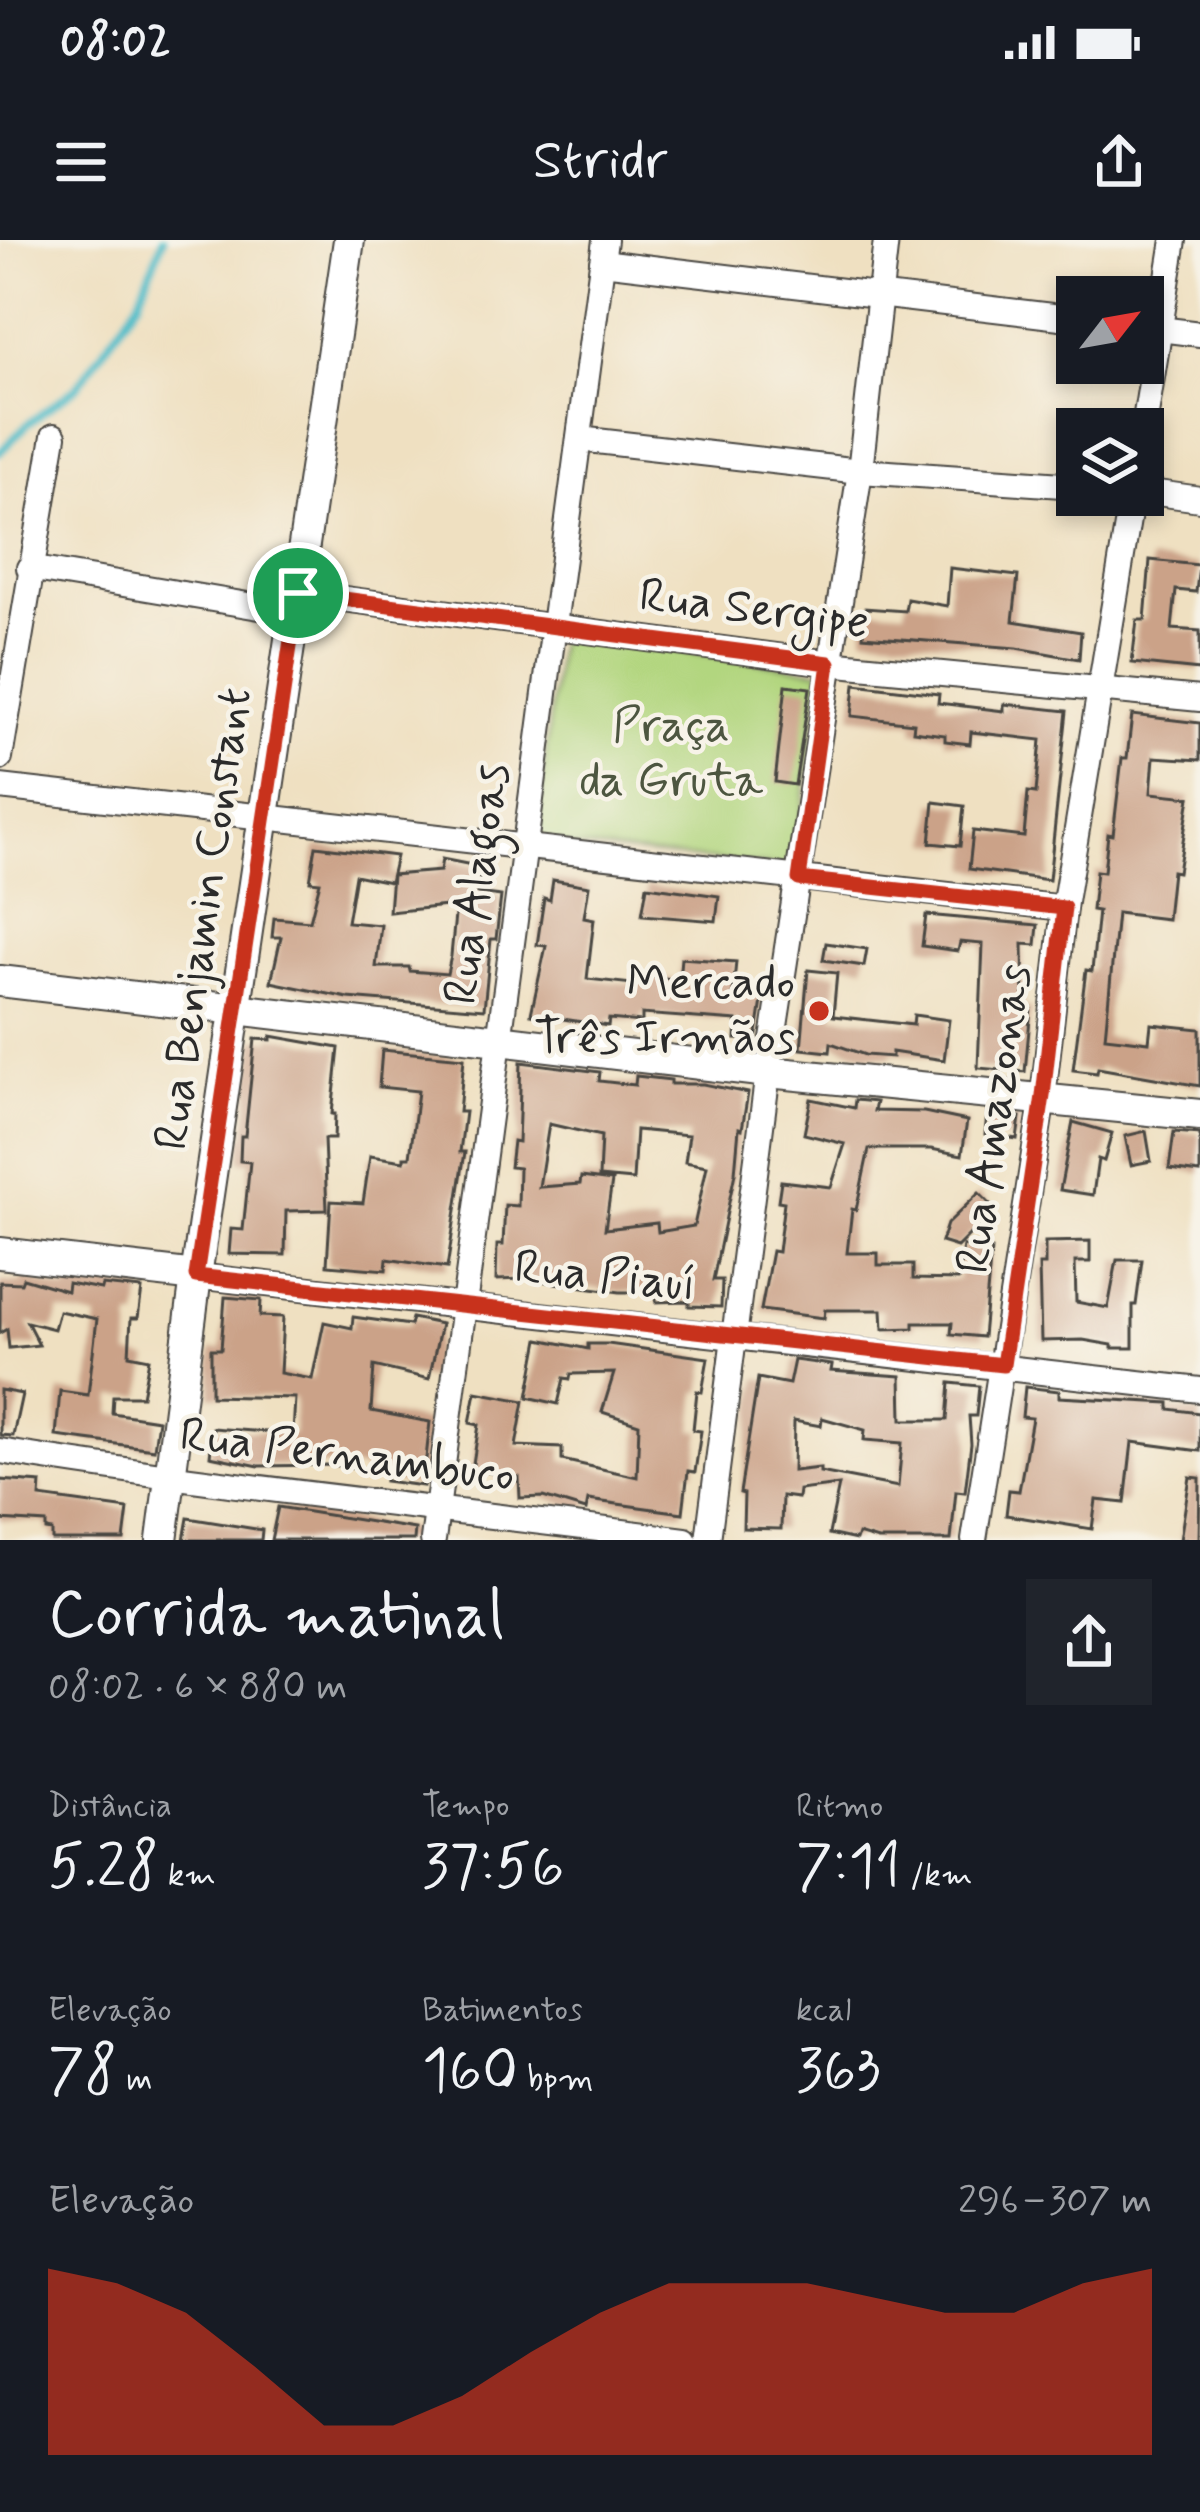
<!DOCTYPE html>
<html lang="pt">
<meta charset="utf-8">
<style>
:root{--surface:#171b24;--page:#20242c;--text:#f1f3f6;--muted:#9ea1a6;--accent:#c8321e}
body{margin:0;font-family:Mynerve,sans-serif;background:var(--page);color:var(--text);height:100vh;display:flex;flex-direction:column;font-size:45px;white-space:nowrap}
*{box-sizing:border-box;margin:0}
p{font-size:39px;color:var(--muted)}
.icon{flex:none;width:66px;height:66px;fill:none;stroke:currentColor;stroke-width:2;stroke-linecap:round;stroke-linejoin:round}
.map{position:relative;height:1300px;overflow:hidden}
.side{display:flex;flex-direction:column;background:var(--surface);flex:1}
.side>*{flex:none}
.needle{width:78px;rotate:59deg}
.fabs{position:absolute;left:1056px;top:36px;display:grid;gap:24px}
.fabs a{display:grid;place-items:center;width:108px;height:108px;border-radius:0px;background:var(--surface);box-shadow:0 6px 18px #0003;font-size:60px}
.pin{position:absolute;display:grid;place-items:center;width:102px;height:102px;color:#fff;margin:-51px;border:6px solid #fff;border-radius:50%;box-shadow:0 3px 12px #0007}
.round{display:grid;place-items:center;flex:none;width:126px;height:126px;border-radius:0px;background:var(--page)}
.summary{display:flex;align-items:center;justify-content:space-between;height:204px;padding:0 48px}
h1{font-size:66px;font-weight:600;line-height:90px}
.figures{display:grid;grid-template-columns:repeat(3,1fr);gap:18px;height:204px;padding:12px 48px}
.figures div{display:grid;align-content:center}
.figures b{font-size:60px;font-weight:600}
.figures small{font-size:33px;font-weight:400}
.figures p{font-size:33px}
.chart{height:336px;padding:24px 48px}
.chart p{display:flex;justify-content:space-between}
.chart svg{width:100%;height:216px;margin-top:12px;fill:var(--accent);opacity:.7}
.status{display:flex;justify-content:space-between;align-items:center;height:84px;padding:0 60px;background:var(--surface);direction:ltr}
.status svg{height:33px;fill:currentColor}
header{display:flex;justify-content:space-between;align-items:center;height:156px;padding:0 48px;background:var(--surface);font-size:54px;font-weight:600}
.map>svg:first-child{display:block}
.green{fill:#b2d67f;stroke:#6e8055;stroke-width:3}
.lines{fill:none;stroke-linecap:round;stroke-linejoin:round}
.stream{stroke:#4dbbc7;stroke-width:8}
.building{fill:#cba288;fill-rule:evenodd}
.minor-casing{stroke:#484642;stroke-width:28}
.tertiary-casing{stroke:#484642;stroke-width:34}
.minor{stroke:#fff;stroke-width:24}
.tertiary{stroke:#fff;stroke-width:30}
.route-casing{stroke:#fff;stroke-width:24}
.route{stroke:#c8321e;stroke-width:15}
.poi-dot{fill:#c8321e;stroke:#f7f3e8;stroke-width:4.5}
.labels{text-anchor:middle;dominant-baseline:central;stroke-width:9;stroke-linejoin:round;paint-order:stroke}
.street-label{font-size:48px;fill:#2b2b2b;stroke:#f7f3e8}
.park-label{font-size:48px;fill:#4d5640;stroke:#f7f3e8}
.poi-label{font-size:48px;fill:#2b2b2b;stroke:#f7f3e8;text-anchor:end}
</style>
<div class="status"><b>08:02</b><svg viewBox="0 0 49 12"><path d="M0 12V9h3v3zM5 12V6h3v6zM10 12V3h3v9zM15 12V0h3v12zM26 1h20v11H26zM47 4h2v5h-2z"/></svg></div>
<header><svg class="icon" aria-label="menu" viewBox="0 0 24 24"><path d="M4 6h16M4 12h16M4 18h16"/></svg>Stridr<svg class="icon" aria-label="share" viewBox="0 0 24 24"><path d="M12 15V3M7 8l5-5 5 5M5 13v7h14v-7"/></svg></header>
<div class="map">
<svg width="1200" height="1300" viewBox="0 0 1200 1300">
<rect width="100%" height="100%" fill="#f7f3e8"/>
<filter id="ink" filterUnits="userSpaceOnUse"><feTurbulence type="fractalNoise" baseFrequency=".00833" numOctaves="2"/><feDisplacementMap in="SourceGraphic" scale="24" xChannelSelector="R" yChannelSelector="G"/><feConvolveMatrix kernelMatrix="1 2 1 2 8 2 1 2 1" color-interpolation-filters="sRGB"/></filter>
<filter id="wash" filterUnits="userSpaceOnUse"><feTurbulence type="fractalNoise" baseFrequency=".004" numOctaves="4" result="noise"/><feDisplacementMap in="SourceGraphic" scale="48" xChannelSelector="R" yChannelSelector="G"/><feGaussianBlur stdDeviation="2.7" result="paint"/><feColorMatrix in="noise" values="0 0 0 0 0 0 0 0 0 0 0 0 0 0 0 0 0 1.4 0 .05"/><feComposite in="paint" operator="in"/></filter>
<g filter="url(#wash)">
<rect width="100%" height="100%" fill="#efe0c1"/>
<path class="green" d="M559,394L820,431L795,628L536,603Z"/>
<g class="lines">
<path class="stream" d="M0,212L29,183L77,147L139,60L163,0"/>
</g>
<g id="blocks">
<g class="building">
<path d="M1150,320L1199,325L1196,352L1176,350L1172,389L1200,391V430L1132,423L1137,380H1145Z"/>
<path d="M950,328L1018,336L1013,381L1081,392L1079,419L1017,408L863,396L865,368L905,371L907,359L947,366Z"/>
<path d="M855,444L939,454L938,463L1004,471V464L1067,471L1049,640L969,629L973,591L1024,597L1028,552L1036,553L1041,500L971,492L970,504L945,501V495L913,491L914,483L852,476Z"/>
<path d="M786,445L810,448L795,545L775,542Z"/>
<path d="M1132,475L1200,483V520L1154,517L1151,553L1190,557L1178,632L1172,631L1167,679L1117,673L1105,797L1149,802L1151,784L1200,789V846L1098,828L1097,833L1073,830L1086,730L1092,731L1098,671L1092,670L1096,631L1104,632L1108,594L1113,595L1122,518H1127Z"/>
<path d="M934,562L964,566L960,606L930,603Z"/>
<path d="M316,606L396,616L390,642L355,635L347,682L381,685L376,727H409L410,731L447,734L451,716L456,665L389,672L392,635L440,631L442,619L482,627L477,653L501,656L496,699H491L484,769L348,758L271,742L281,697H272L274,678L310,681L320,642L310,641Z"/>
<path d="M553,640L589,646L584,677L594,679L587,739L632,744L634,738L648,744L649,736L679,740L681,718L736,722L733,752L763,754L756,800L736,799L737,781L642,774V782L609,779L608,786L531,774L546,706L537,705L544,658L550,660Z"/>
<path d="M647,646L719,656L716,681L642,675Z"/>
<path d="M926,675L1038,685L1036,705L1023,704L1024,767L1031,768L1025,832L978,828L983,704L960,702L958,711L922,706Z"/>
<path d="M826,703L867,709L864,726L823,720Z"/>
<path d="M808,730L837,733L833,776L913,785L914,775L949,780L944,820L892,812V817L865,815L831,803L830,812L801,809Z"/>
<path d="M271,796L339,808L332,874H335L334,899H324L327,970L286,971L285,1015L229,1014L231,989L243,990L250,922L240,921L241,896H245L255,799L271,800Z"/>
<path d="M382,810L464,818L459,872H465L460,912H465L447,1028L387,1019L386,1030L327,1025L331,961L363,963L370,916L404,921V917H410L418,851L379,847Z"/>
<path d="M521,822L600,832L599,841L635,845L636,836L671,840V844H703L748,853L742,889L739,888L735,933L713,1040H722L721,1067L689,1066V1061L656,1062V1052H620L526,1039L496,1040L497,1005H503L505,965L518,966L519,928L510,927L513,901L518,902ZM549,884L601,896L599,937L633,940L636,890L689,895L685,922L707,926L694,986L658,992L657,983L605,989L612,941L581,937L580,944L539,947Z"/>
<path d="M811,859L854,868L855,860L876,862L874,871L924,872L967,881L962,915L931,909H869L856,970L852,969L847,1013H878V1025H913V1039L958,1040L963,1006L991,1010L983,1097L951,1094L952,1083H914V1088L883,1089L882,1070H825L824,1078L761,1070L772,1011L778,1012L784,962L778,961L781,941L831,947L845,904L804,894Z"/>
<path d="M987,873L1020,877L1017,899L985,894Z"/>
<path d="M1073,882L1112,893L1104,921L1098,919L1093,955L1060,950Z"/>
<path d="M1146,891L1151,921L1131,925L1125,896Z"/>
<path d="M1174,892L1200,894V933L1169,929Z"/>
<path d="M979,953L995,969L957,1007L941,1002L947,984Z"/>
<path d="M1090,1001V1022H1075L1076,1062L1108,1068L1117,1020H1142L1136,1065H1133V1108H1112V1105L1083,1100L1041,1101L1039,1025H1045V1002Z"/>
<path d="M23,1038L67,1051L68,1043L101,1049L102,1045L142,1049L138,1078H131L129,1115L149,1119L142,1156H113L112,1173L158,1180L154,1209L56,1196L60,1151L88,1155L97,1079L59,1071L54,1089L27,1082L39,1105L9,1108L7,1089L0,1093V1042L21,1043Z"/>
<path d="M225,1057L261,1060L260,1076L283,1077L280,1133L312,1139L324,1082L352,1088L353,1077L410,1085L412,1078L441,1084L429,1139L374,1126L371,1171L430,1182L423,1246L385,1241L387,1231L329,1225L259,1226L210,1216L213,1188L293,1194L295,1158L211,1156V1109H221Z"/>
<path d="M539,1099L588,1109V1104H608L708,1118L702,1152L697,1151L693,1190L701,1191L695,1232L688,1231L683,1273L588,1260L586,1270L543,1257L520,1258L519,1237L472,1230L479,1185L470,1183L476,1152L524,1161L516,1206L562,1208V1220L637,1237L639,1184L602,1172L614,1133L571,1134L570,1139L564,1138L558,1164L528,1157Z"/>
<path d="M794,1120L832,1125L831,1131L901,1136L902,1180H947L950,1143L979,1146L976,1176H969L971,1204L965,1252L956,1251L951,1300H878L858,1294L856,1300L829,1294L839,1245L799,1250L798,1258L782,1256L781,1289L743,1288L744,1254L740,1253L758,1138L789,1144ZM822,1178L865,1190L864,1200L902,1203L898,1247L820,1232V1228L793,1231L794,1181L821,1186Z"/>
<path d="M1025,1147L1059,1151V1157L1169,1163V1169L1200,1173V1211L1132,1202L1125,1263L1096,1260L1092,1289L1006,1275L1009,1250L1019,1251L1032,1178L1022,1177Z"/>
<path d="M0,1150L22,1154L13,1196L0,1195Z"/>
<path d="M1190,1237L1200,1238L1199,1300H1180Z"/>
<path d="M0,1240L41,1243L40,1257L128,1269L124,1300H52V1291L46,1290V1283L0,1280Z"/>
<path d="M278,1267L415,1289L414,1300H271Z"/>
<path d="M188,1278L262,1290L261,1300H184Z"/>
</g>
</g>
</g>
<g filter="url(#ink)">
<use href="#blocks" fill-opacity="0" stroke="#484642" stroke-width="3"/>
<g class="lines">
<g class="minor-casing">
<g id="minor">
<path d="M602,22L1077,79"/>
<path d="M1143,87L1200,94"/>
<path d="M1143,193L1174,0"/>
<path d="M579,199L860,231L1077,246"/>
<path d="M1143,251L1200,259"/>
<path d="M29,328L295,373"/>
<path d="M298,353L829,423L1200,459"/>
<path d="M0,518L54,196"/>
<path d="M0,547L1064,668"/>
<path d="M196,1036L1200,1150"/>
<path d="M0,1211C228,1248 457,1270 685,1300"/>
<path d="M433,1300L605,0"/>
<path d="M708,1300L768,832L860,231L886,0"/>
<path d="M974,1300L1043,857L1064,668L1132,255"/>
</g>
</g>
<g class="tertiary-casing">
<g id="tertiary">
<path d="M0,741L768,832L1200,875"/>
<path d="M0,1013L196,1036"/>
<path d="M162,1300L196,1036L349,0"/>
</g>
</g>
<use href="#minor" class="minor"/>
<use href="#tertiary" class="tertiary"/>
</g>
</g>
<g class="lines" filter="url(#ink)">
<g class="route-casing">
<path id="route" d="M298,353L829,423L799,639L1064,668L1043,856L1003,1125L196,1036Z"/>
</g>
<use href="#route" class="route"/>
</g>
<circle class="poi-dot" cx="819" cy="771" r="12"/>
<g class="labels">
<g class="street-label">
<text transform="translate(754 370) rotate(7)">Rua Sergipe</text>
<text transform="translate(478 644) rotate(-82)">Rua Alagoas</text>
<text transform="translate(204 679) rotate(-82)">Rua Benjamin Constant</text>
<text transform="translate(995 879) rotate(-82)">Rua Amazonas</text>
<text transform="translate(605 1037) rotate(6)">Rua Piauí</text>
<text transform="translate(347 1216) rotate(7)">Rua Pernambuco</text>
</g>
<g class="park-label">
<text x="671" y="486">Praça<tspan x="671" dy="55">da Gruta</tspan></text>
</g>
<g class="poi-label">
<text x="795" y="743">Mercado<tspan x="795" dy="55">Três Irmãos</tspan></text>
</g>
</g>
</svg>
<div class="fabs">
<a><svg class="needle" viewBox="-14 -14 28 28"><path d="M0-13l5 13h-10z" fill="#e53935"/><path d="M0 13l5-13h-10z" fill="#9ea1a6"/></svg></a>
<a><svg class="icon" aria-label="layers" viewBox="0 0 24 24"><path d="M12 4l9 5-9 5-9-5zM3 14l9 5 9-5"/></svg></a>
</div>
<div class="pin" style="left:298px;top:353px;background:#1e9e55"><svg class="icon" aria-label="arrive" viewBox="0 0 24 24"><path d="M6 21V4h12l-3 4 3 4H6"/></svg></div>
</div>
<section class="side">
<div class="summary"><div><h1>Corrida matinal</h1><p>08:02 · 6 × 880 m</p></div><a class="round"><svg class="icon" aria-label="share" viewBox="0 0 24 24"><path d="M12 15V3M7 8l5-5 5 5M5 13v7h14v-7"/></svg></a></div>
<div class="figures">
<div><p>Distância</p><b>5.28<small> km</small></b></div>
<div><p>Tempo</p><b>37:56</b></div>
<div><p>Ritmo</p><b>7:11<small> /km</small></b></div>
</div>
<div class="figures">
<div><p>Elevação</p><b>78<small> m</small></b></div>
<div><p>Batimentos</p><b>160<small> bpm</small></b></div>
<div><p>kcal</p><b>363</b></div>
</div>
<div class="chart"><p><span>Elevação</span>296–307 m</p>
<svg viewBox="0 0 160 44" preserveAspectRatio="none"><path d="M0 44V6L10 9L20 15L30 26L40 38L50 38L60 32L70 23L80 15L90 9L100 9L110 9L120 12L130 15L140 15L150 9L160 6V44z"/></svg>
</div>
</section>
